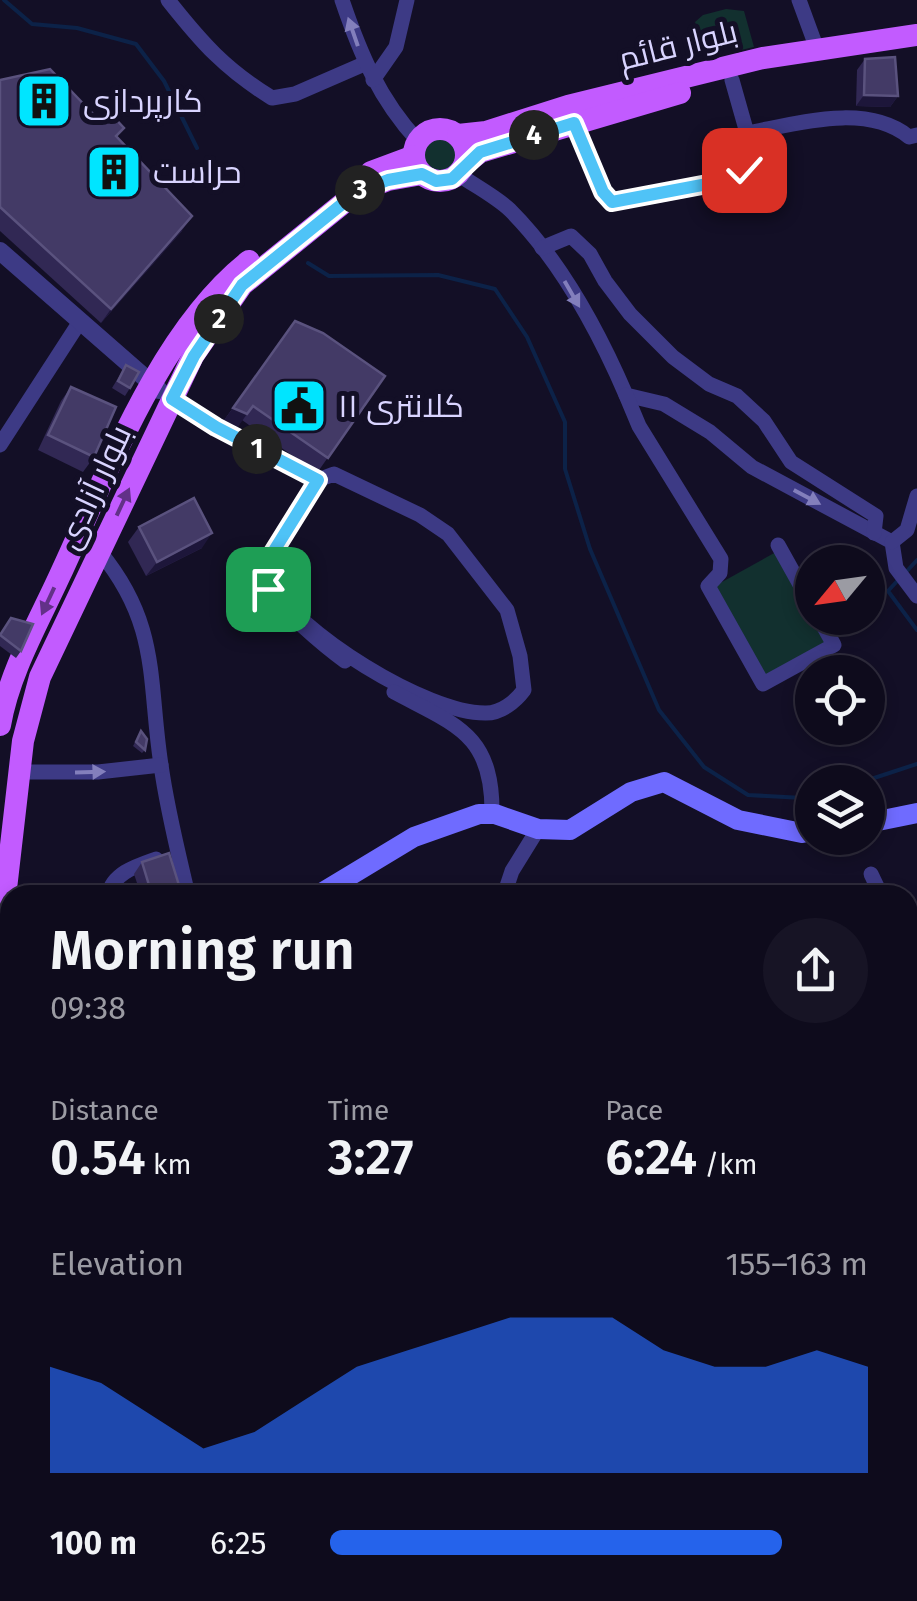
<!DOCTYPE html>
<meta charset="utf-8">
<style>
:root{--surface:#0e0b1c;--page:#171425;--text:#f1f3f6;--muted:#9b9ba3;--line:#2e2b3b;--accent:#2563eb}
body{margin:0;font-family:"Fira Sans",Cairo,sans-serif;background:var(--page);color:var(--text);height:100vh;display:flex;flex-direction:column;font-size:38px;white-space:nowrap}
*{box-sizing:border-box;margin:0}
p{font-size:32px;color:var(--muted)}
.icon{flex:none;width:55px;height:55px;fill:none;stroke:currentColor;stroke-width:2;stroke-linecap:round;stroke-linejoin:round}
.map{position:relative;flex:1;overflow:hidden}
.sheet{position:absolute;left:0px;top:885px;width:918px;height:718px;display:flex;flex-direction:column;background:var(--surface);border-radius:30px 30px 0 0;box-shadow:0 5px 15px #0003,0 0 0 2px var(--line)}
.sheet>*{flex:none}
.needle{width:65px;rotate:241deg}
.fabs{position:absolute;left:795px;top:545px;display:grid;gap:20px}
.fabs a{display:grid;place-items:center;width:90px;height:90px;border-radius:50%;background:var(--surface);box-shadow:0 5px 15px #0003,0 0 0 2px var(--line);font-size:50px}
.pin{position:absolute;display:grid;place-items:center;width:85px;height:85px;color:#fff;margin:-42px;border-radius:20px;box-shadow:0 5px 15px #0006}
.km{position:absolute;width:50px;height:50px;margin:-25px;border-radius:50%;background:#222;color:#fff;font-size:28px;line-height:50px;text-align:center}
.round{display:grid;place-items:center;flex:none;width:105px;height:105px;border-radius:52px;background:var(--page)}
.head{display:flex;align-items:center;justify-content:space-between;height:170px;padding:0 50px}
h1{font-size:55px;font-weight:600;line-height:75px}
.metrics{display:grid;grid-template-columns:repeat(3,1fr);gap:15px;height:170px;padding:10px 50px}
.metrics div{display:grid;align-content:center}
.metrics b{font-size:50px;font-weight:600}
.metrics small{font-size:28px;font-weight:400}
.metrics p{font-size:28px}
.chart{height:280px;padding:20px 50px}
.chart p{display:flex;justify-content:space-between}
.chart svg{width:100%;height:180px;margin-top:10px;fill:var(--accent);opacity:.7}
ul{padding:0 50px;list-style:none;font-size:32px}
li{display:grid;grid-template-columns:160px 120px 1fr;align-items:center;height:75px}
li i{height:25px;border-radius:12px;background:var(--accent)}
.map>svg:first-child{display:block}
.green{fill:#12302f}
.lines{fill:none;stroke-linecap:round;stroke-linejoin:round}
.stream{stroke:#0c2248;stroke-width:4}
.minor{stroke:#3d3a85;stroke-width:15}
.tertiary{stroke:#3d3a85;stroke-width:18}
.secondary{stroke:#6f6bff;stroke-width:20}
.primary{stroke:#c25bff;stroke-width:22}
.wall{fill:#312854}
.shaded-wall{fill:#1d163a}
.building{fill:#433a66;stroke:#5a527e;stroke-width:2.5}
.oneway{fill:#837fbc}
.oneway2{fill:#623188}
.route-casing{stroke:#fff;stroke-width:20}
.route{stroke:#4fc3f7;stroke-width:12}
.labels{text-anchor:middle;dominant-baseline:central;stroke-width:10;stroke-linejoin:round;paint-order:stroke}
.street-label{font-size:32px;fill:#d9d4ff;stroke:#130f26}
.poi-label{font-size:32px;fill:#d9d4ff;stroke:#130f26;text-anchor:start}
</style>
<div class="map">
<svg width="917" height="1601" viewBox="0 0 917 1601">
<rect width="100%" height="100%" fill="#130f26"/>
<g class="green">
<path d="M726,9L744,11L754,47L741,50L738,43L692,56L687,39L699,35L695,22L703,15Z"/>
<circle cx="441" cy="155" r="21"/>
<path d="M776,552L827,643L764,678L713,587Z"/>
</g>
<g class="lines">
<g class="stream">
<path d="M4,0L32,24L77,28L136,44L164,81L197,148"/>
<path d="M308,263L329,276L438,275L495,289L527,337L565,422V469L590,549L659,710L704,767L748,795L803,798L812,795"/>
<path d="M907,571L917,560"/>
<path d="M900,578L888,591L917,630"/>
<path d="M862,782L917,764"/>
</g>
<g class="minor">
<path d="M168,0C202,43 225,69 272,98L295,94L364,64"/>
<path d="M342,0C360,53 379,99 418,141"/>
<path d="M799,0L817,49"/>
<path d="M373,80L396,47L407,0"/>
<path d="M732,80L747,133C796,124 866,102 909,137L917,135"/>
<path d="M573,123L603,192L611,202C647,196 731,190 751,160L747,133"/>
<path d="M458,174C475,186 495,196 510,210C560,260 598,330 626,395L664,404L710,432L752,467L892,542L896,568L917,596"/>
<path d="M542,248L571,236L590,254L605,281L630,314L673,357L709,384L737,396L764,421L791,462L876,516L874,533"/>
<path d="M626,395L639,426L721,559L720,573L708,586L763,684L834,645L819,618"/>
<path d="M172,399L215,427L318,480"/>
<path d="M0,445L79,323"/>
<path d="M892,542L907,530L917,496"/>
<path d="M778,545L812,606"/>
<path d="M100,552C160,625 148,680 161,765C167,809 178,852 188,895"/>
<path d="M268,580C296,632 427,714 486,713C501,713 515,702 524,690L520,656L507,610L448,534L420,515L334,474L318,480L267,562C267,570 266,580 268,587C275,605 328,649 345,661"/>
<path d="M394,692C455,725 493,733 492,814"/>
<path d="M18,772H98L161,765"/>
<path d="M871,874L881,895"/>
<path d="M108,895C113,873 136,866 156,859"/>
<path d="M504,895L512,871L538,829"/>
<path d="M908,954L917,978"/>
<path d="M0,1356L10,1352"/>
<path d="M908,1577L917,1567"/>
<path d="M333,1592L338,1601"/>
<path d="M572,1592L576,1601"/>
<path d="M378,1601L392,1592"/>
<path d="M845,1601L874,1592"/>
</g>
<path class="tertiary" d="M0,251L159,390"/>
<g class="secondary">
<path d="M868,823L917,813"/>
<path d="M318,895L414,837L479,814H495L538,829L570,830L631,792L664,782L738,820L802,833L812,831"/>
<path d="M0,1148L10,1146"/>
<path d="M112,1592L127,1601"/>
<path d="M225,1592L226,1601"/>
<path d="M259,1592L264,1601"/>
</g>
<g class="primary">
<circle cx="440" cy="155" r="26"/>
<path d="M458,135L486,132L568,106L763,58L917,35"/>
<path d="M466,163L480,152L680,93"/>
<path d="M371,172L414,156"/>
<path d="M0,725C9,673 38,623 60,575C107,474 160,331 249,261"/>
<path d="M0,941L23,741L40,677L193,356L242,285L357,192L388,180L422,174"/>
<path d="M0,1486L8,1508"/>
<path d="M0,1591L10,1588"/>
</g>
</g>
<g class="wall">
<path d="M865,59L898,96L890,107L856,106L857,70Z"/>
<path d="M0,80L99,120L118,137L182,231L101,323L0,231Z"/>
<path d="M295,321L385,376L317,473L242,420L237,428L222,423Z"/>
<path d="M126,365L130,388L125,396L112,388Z"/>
<path d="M71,387L94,457L83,472L38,450L61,401Z"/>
<path d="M139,527L202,548L146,576L128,542Z"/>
<path d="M0,634L21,651L16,658L0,646Z"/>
<path d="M141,731L145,750L142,753L133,746Z"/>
<path d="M142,862L182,895H141L134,874Z"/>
<path d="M10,1359V1422L7,1423L0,1385V1371Z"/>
<path d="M49,1592L57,1601H44Z"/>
</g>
<g class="shaded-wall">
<path d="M864,95L898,96L890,107L856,106Z"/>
<path d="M192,216L182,231L101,323L111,309Z"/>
<path d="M233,408L247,414L237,428L222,423Z"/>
<path d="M212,533L202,548L146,576L157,562Z"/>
<path d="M0,1228L10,1229V1246L0,1244Z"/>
<path d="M0,1282L10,1283V1295L0,1294Z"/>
</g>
<g class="building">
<path d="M895,57L898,96L864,95L865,59Z"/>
<path d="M50,69L99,120L108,111L124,128L116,136L192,216L111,309L0,207V80Z"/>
<path d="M295,321L323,333L385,376L328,458L253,406L247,414L233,408Z"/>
<path d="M126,365L139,372L130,388L118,381Z"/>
<path d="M71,387L116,407L94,457L48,435Z"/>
<path d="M194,498L212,533L157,562L139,527Z"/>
<path d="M11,618L33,624L21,651L0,635Z"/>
<path d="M141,731L147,739L145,750L136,742Z"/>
<path d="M169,853L182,895H152L142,862Z"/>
<path d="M0,1182L10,1183V1229L0,1228Z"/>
<path d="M0,1244L10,1245V1283L0,1282Z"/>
<path d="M10,1359V1385L6,1363Z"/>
<path d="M49,1592H62L57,1601Z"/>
</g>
<defs><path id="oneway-solid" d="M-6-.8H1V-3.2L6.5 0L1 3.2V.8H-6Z" transform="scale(2.5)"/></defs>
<g class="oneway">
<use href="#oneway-solid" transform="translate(353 32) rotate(-109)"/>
<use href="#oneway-solid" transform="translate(572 294) rotate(60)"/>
<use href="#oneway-solid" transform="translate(807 497) rotate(28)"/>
<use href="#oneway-solid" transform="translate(90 772) rotate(-2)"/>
</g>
<g class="oneway2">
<use href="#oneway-solid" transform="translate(123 502) rotate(-65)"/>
<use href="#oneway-solid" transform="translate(48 601) rotate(115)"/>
</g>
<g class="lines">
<g class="route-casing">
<path id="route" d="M268,589L267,562L318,480L216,427L172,399L194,356L242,285L357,192L388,180L422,174L436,181L452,179L480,152L574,123L603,192L612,202L718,182L744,170"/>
</g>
<use href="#route" class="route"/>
</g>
<defs>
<g id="building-square" transform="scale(2.875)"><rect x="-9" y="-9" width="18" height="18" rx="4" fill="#00e5ff" stroke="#130f26"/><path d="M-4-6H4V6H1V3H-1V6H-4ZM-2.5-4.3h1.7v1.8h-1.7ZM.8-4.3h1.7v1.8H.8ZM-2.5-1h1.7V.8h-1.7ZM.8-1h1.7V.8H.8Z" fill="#111"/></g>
<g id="civic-square" transform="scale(2.875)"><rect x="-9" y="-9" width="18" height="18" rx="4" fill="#00e5ff" stroke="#130f26"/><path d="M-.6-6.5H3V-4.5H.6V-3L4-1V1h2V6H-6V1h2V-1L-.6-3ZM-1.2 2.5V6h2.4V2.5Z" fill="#111"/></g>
</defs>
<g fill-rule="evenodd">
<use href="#building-square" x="44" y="101"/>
<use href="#building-square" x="114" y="172"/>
<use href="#civic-square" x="299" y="406"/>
</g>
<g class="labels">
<g class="street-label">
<text transform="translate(678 45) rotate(-14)">بلوار قائم</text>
<text transform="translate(94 487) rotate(-65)">بلوار آزادی</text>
</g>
<g class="poi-label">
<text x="83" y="101">کارپردازی</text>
<text x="153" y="172">حراست</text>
<text x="338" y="406">کلانتری ۱۱</text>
</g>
</g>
</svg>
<div class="fabs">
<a><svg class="needle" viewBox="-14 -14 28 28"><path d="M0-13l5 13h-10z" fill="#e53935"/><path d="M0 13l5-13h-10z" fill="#9b9ba3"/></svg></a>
<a><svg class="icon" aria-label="locate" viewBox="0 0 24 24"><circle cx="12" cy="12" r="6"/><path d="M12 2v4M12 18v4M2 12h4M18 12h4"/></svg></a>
<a><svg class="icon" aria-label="layers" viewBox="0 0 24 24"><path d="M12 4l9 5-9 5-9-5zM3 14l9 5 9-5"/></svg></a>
</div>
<div class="pin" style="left:268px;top:589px;background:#1e9e55"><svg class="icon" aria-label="arrive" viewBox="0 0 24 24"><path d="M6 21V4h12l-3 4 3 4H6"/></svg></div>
<div class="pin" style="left:744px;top:170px;background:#d93025"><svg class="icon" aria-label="check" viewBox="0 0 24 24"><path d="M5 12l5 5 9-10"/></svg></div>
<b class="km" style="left:257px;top:449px">1</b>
<b class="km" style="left:219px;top:319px">2</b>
<b class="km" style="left:360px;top:190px">3</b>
<b class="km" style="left:534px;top:135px">4</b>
<section class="sheet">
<div class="head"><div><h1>Morning run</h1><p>09:38</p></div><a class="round"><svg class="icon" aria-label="share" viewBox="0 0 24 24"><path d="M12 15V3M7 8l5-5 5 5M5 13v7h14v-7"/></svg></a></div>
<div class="metrics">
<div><p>Distance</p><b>0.54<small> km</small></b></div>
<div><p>Time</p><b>3:27</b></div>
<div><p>Pace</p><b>6:24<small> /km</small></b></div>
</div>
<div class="chart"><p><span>Elevation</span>155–163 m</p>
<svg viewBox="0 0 160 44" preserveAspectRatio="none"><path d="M0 44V18L10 22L20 30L30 38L40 34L50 26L60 18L70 14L80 10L90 6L100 6L110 6L120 14L130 18L140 18L150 14L160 18V44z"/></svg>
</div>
<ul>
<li><b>100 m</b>6:25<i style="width:84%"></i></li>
</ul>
</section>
</div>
